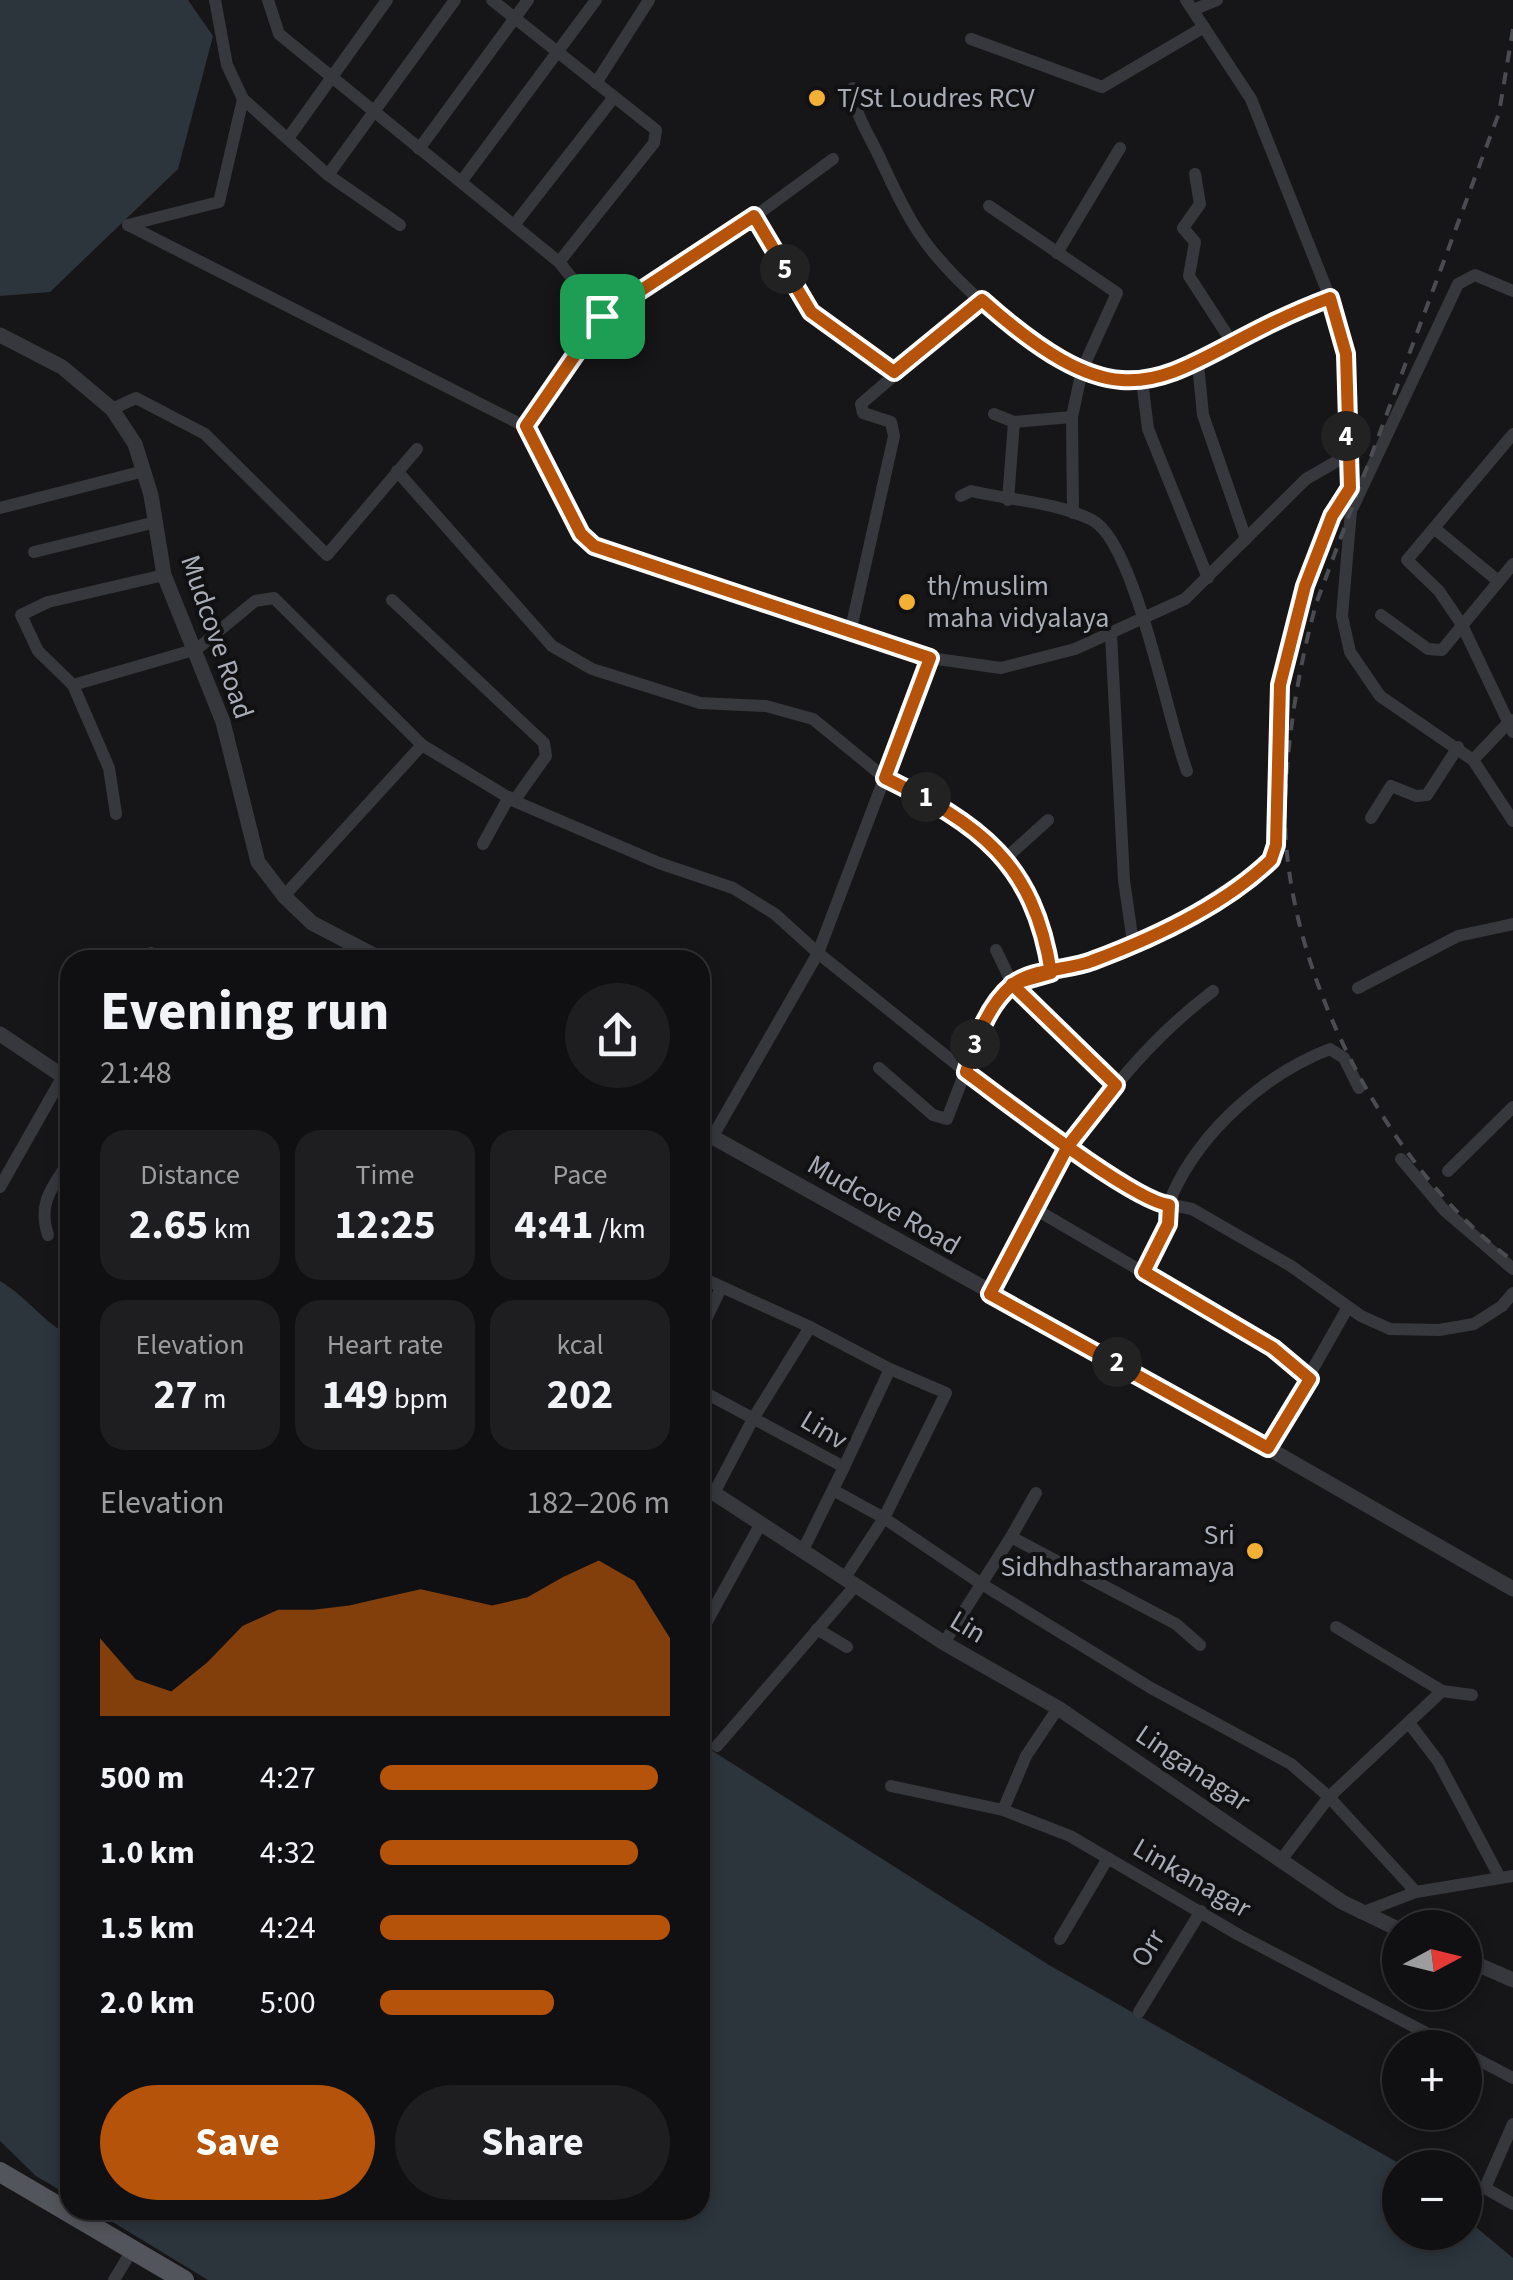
<!DOCTYPE html>
<meta charset="utf-8">
<style>
:root{--surface:#101012;--page:#1e1e20;--text:#f1f3f6;--muted:#9c9d9f;--line:#303032;--accent:#b45309}
body{margin:0;font-family:"Source Sans 3",sans-serif;background:var(--page);color:var(--text);height:100vh;display:flex;flex-direction:column;font-size:38px;white-space:nowrap}
*{box-sizing:border-box;margin:0}
p{font-size:32px;color:var(--muted)}
.icon{flex:none;width:55px;height:55px;fill:none;stroke:currentColor;stroke-width:2;stroke-linecap:round;stroke-linejoin:round}
.map{position:relative;flex:1;overflow:hidden}
.sheet{position:absolute;left:60px;top:950px;width:650px;height:1270px;display:flex;flex-direction:column;background:var(--surface);border-radius:30px;box-shadow:0 5px 15px #0003,0 0 0 2px var(--line)}
.sheet>*{flex:none}
.needle{width:65px;rotate:83deg}
.controls{position:absolute;left:1382px;top:1910px;display:grid;gap:20px}
.controls a{display:grid;place-items:center;width:100px;height:100px;border-radius:50%;background:var(--surface);box-shadow:0 5px 15px #0003,0 0 0 2px var(--line);font-size:50px}
.pin{position:absolute;display:grid;place-items:center;width:85px;height:85px;color:#fff;margin:-42px;border-radius:20px;box-shadow:0 5px 15px #0006}
.km{position:absolute;width:50px;height:50px;margin:-25px;border-radius:50%;background:#222;color:#fff;font-size:28px;line-height:50px;text-align:center}
.round{display:grid;place-items:center;flex:none;width:105px;height:105px;border-radius:52px;background:var(--page)}
.overview{display:flex;align-items:center;justify-content:space-between;height:170px;padding:0 40px}
h1{font-size:55px;font-weight:700;line-height:75px}
.stats{display:grid;grid-template-columns:repeat(3,1fr);gap:15px;height:170px;padding:10px 40px}
.stats div{display:grid;align-content:center;border-radius:25px;background:var(--page);text-align:center}
.stats b{font-size:42px;font-weight:700}
.stats small{font-size:28px;font-weight:400}
.stats p{font-size:28px}
.chart{height:280px;padding:20px 40px}
.chart p{display:flex;justify-content:space-between}
.chart svg{width:100%;height:180px;margin-top:10px;fill:var(--accent);opacity:.7}
.button{display:flex;gap:20px;margin-top:auto;padding:20px 40px}
.button a{flex:1;height:115px;border-radius:60px;background:var(--accent);color:#fff;font-size:40px;font-weight:700;line-height:115px;text-align:center}
.button a+a{background:var(--page);color:var(--text)}
ul{padding:0 40px;list-style:none;font-size:32px}
li{display:grid;grid-template-columns:160px 120px 1fr;align-items:center;height:75px}
li i{height:25px;border-radius:12px;background:var(--accent)}
.map>svg:first-child{display:block}
.water{fill:#2c353c}
.lines{fill:none;stroke-linecap:round;stroke-linejoin:round}
.minor{stroke:#37383d;stroke-width:12}
.tertiary{stroke:#37383d;stroke-width:15}
.primary{stroke:#53555c;stroke-width:20}
.rail{stroke:#4a4c52;stroke-width:4;stroke-dasharray:12 10;stroke-linecap:butt}
.route-casing{stroke:#fff;stroke-width:20}
.route{stroke:#b45309;stroke-width:12}
.poi-dot{fill:#f2b134;stroke:#111113;stroke-width:4}
.labels{text-anchor:middle;dominant-baseline:central;stroke-width:8;stroke-linejoin:round;paint-order:stroke}
.poi-label{font-size:28px;fill:#a8adb8;stroke:#111113;text-anchor:start}
.street-label{font-size:28px;fill:#a8adb8;stroke:#111113}
</style>
<div class="map">
<svg width="1513" height="2280" viewBox="0 0 1513 2280">
<rect width="100%" height="100%" fill="#161618"/>
<g class="water">
<path d="M0,0H188L213,36L178,169L50,292L0,296Z"/>
<path d="M0,1281C27,1297 43,1322 70,1336V2196L36,2176L0,2141Z"/>
<path d="M700,1743L1049,1965L1402,2165L1400,2232H1465V2218L1513,2258V2280H208L93,2210H700Z"/>
</g>
<g class="lines">
<g class="minor">
<path d="M268,0L279,34L559,262L602,316"/>
<path d="M492,0L656,130L654,143L559,262"/>
<path d="M1186,0L1251,99L1330,298"/>
<path d="M1193,10L1217,0"/>
<path d="M971,39L1102,87L1204,27"/>
<path d="M596,83L649,0"/>
<path d="M853,88C853,110 867,132 877,152C890,179 902,208 919,233C955,288 1060,376 1126,383C1178,388 1275,318 1330,298L1346,354L1351,511L1342,616L1350,652L1380,696L1473,760L1513,821"/>
<path d="M243,99L328,175L400,225"/>
<path d="M289,137L387,0"/>
<path d="M419,149L528,0"/>
<path d="M1195,174L1200,204L1183,228L1195,242L1189,276L1233,344"/>
<path d="M328,175L455,0"/>
<path d="M461,182L596,0"/>
<path d="M989,206L1117,293L1082,370L1072,417L1073,513"/>
<path d="M754,217L811,312L894,372"/>
<path d="M128,225L526,427L581,534L593,547L930,658L1001,668L1075,649L1185,599L1306,479L1346,456"/>
<path d="M128,225L219,202L243,99L227,65L215,0"/>
<path d="M514,225L614,97"/>
<path d="M1057,253L1120,148"/>
<path d="M1198,364L1203,415L1246,539"/>
<path d="M1142,381L1148,429L1208,578"/>
<path d="M112,409L136,398L205,434L327,555L417,449"/>
<path d="M994,414L1014,422L1072,417"/>
<path d="M526,427L602,316L754,217L833,159"/>
<path d="M1513,434L1407,560L1439,591L1462,625L1513,732"/>
<path d="M397,471L552,646L592,669L700,703L766,706L813,719L885,778L971,823L1005,859L1026,896L1047,947L1051,973"/>
<path d="M961,496L971,491C1009,500 1057,502 1092,520C1135,541 1168,722 1187,771"/>
<path d="M1008,500L1014,422"/>
<path d="M1353,507L1458,284L1475,275L1513,291"/>
<path d="M0,508L144,471"/>
<path d="M1434,528L1497,580"/>
<path d="M34,552L156,522"/>
<path d="M392,600L544,743L546,756L514,801"/>
<path d="M1381,615L1428,649L1442,650L1513,564"/>
<path d="M850,633L894,436L891,422L863,413L861,404L982,300"/>
<path d="M1111,635L1124,880L1133,943"/>
<path d="M73,685L38,651L21,615L48,602L164,575"/>
<path d="M1473,760L1511,720"/>
<path d="M116,814L109,768L73,685L197,649L255,601L274,598L422,745L514,801L659,863L733,888L775,914L818,953L966,1072L1153,1201L1192,1209L1291,1266L1361,1316L1390,1329L1439,1330L1474,1324L1502,1306L1513,1293"/>
<path d="M1371,818L1391,786L1416,796L1427,795L1458,747"/>
<path d="M483,844L509,797"/>
<path d="M1005,859L1048,820"/>
<path d="M284,896L422,745"/>
<path d="M996,950L1012,983L1116,1085"/>
<path d="M147,960L151,953"/>
<path d="M1358,988L1458,936L1513,924"/>
<path d="M879,1068L933,1115L947,1119L984,1023L1012,983L1093,961L1162,932L1271,860L1276,845C1273,724 1282,595 1348,490"/>
<path d="M713,1136L818,953L930,658"/>
<path d="M1401,1159L1444,1210L1513,1269"/>
<path d="M1448,1171L1513,1107"/>
<path d="M0,1187L63,1076"/>
<path d="M1035,1209L1273,1348L1310,1379"/>
<path d="M48,1235C37,1203 53,1186 70,1160"/>
<path d="M1143,1272C1152,1256 1163,1240 1168,1223C1172,1213 1169,1204 1173,1193C1202,1130 1265,1074 1330,1049L1344,1058L1359,1088"/>
<path d="M700,1277L810,1327L753,1419L714,1493"/>
<path d="M990,1294C1052,1175 1103,1075 1213,991"/>
<path d="M810,1327L890,1369L844,1467"/>
<path d="M700,1332L721,1288"/>
<path d="M700,1390L844,1467L802,1552"/>
<path d="M1268,1448L1348,1307"/>
<path d="M833,1490L884,1518L946,1393L890,1369"/>
<path d="M1011,1537L1036,1493"/>
<path d="M844,1579L884,1518L980,1583L1151,1688L1291,1764L1329,1797L1416,1892"/>
<path d="M1336,1627L1442,1691L1472,1695"/>
<path d="M817,1629L847,1647"/>
<path d="M700,1634L760,1525"/>
<path d="M944,1643L1011,1537L1176,1624L1200,1645"/>
<path d="M1409,1723L1438,1761L1499,1876"/>
<path d="M717,1746L855,1586"/>
<path d="M891,1786L1003,1810L1070,1836L1239,1935L1455,2048"/>
<path d="M1003,1810L1026,1756L1058,1708"/>
<path d="M1281,1860L1329,1797L1442,1691"/>
<path d="M1361,1913L1416,1892L1513,1876"/>
<path d="M1060,1939L1108,1858"/>
<path d="M1139,2012L1201,1911"/>
<path d="M1465,2053L1513,2078"/>
<path d="M1513,2124L1485,2188L1513,2204"/>
<path d="M114,2280L134,2247"/>
</g>
<g class="tertiary">
<path d="M0,335L62,367L112,409L135,444L151,495L164,575L223,722L258,862L284,896L312,923L383,960"/>
<path d="M0,1034L70,1081"/>
<path d="M700,1130L1144,1377L1513,1589"/>
<path d="M700,1484L944,1643L1058,1708L1342,1902L1400,1930"/>
<path d="M1465,1959L1513,1980"/>
</g>
<path class="primary" d="M0,2172L184,2280"/>
<path class="rail" d="M1513,29L1499,113L1316,604C1298,670 1287,739 1285,807C1282,966 1386,1168 1513,1261"/>
</g>
<g class="lines">
<g class="route-casing">
<path id="route" d="M602,316L526,426L581,534L594,546L930,658L885,778C979,824 1034,862 1051,973L1012,984L1116,1085L1068,1146L990,1294L1268,1448L1310,1379L1273,1348L1144,1272L1168,1224L1169,1205C1133,1201 1003,1099 966,1072C975,1042 987,1006 1012,985C1030,969 1070,970 1092,961C1154,938 1223,906 1271,860L1276,845L1280,685L1305,586L1332,516L1350,488L1346,354L1330,298C1166,359 1147,447 982,300L894,372L811,312L754,216L602,316"/>
</g>
<use href="#route" class="route"/>
</g>
<g class="poi-dot">
<circle cx="817" cy="98" r="10"/>
<circle cx="907" cy="602" r="10"/>
<circle cx="1255" cy="1551" r="10"/>
</g>
<g class="labels">
<g class="poi-label">
<text x="837" y="98">T/St Loudres RCV</text>
<text x="927" y="586">th/muslim<tspan x="927" dy="32">maha vidyalaya</tspan></text>
<text x="1235" y="1535" text-anchor="end">Sri<tspan x="1235" dy="32">Sidhdhastharamaya</tspan></text>
</g>
<g class="street-label">
<text transform="translate(217 637) rotate(71)">Mudcove Road</text>
<text transform="translate(884 1205) rotate(30)">Mudcove Road</text>
<text transform="translate(824 1430) rotate(31)">Linv</text>
<text transform="translate(968 1627) rotate(31)">Lin</text>
<text transform="translate(1193 1768) rotate(34)">Linganagar</text>
<text transform="translate(1192 1878) rotate(30)">Linkanagar</text>
<text transform="translate(1148 1948) rotate(-58)">Orr</text>
</g>
</g>
</svg>
<div class="controls">
<a><svg class="needle" viewBox="-14 -14 28 28"><path d="M0-13l5 13h-10z" fill="#e53935"/><path d="M0 13l5-13h-10z" fill="#9c9d9f"/></svg></a>
<a>+</a>
<a>−</a>
</div>
<div class="pin" style="left:602px;top:316px;background:#1e9e55"><svg class="icon" aria-label="arrive" viewBox="0 0 24 24"><path d="M6 21V4h12l-3 4 3 4H6"/></svg></div>
<b class="km" style="left:926px;top:797px">1</b>
<b class="km" style="left:1117px;top:1362px">2</b>
<b class="km" style="left:975px;top:1044px">3</b>
<b class="km" style="left:1346px;top:436px">4</b>
<b class="km" style="left:785px;top:269px">5</b>
<section class="sheet">
<div class="overview"><div><h1>Evening run</h1><p>21:48</p></div><a class="round"><svg class="icon" aria-label="share" viewBox="0 0 24 24"><path d="M12 15V3M7 8l5-5 5 5M5 13v7h14v-7"/></svg></a></div>
<div class="stats">
<div><p>Distance</p><b>2.65<small> km</small></b></div>
<div><p>Time</p><b>12:25</b></div>
<div><p>Pace</p><b>4:41<small> /km</small></b></div>
</div>
<div class="stats">
<div><p>Elevation</p><b>27<small> m</small></b></div>
<div><p>Heart rate</p><b>149<small> bpm</small></b></div>
<div><p>kcal</p><b>202</b></div>
</div>
<div class="chart"><p><span>Elevation</span>182–206 m</p>
<svg viewBox="0 0 160 44" preserveAspectRatio="none"><path d="M0 44V25L10 35L20 38L30 31L40 22L50 18L60 18L70 17L80 15L90 13L100 15L110 17L120 15L130 10L140 6L150 11L160 25V44z"/></svg>
</div>
<ul>
<li><b>500 m</b>4:27<i style="width:96%"></i></li>
<li><b>1.0 km</b>4:32<i style="width:89%"></i></li>
<li><b>1.5 km</b>4:24<i style="width:100%"></i></li>
<li><b>2.0 km</b>5:00<i style="width:60%"></i></li>
</ul>
<div class="button"><a>Save</a><a>Share</a></div>
</section>
</div>
